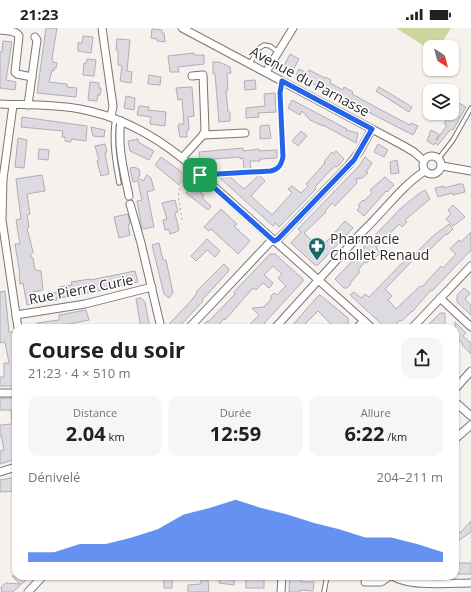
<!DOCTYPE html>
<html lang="fr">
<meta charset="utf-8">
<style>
:root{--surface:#fff;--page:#f6f6f6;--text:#202124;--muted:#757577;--accent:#2563eb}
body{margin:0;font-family:"Open Sans",sans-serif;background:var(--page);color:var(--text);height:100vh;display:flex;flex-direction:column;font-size:15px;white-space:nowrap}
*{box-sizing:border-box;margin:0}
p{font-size:13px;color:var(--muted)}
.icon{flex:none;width:22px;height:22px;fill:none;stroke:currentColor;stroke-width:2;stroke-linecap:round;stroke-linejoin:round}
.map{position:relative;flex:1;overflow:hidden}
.details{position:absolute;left:12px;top:296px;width:447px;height:256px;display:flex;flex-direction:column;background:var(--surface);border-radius:12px;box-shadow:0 1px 3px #0004}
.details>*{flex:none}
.needle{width:26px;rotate:144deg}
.controls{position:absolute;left:423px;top:12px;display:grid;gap:8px}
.controls a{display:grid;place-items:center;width:36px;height:36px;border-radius:8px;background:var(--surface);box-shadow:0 1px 3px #0004;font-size:20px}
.pin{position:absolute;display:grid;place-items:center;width:34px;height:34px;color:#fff;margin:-17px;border-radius:8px;box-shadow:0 2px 6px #0006}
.round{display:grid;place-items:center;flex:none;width:42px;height:42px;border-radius:12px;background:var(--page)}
.summary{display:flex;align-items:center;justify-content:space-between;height:68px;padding:0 16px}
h1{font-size:22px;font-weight:700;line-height:30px}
.stats{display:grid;grid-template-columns:repeat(3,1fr);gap:6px;height:68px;padding:4px 16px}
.stats div{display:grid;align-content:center;border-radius:10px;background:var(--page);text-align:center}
.stats b{font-size:20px;font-weight:700}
.stats small{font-size:11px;font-weight:400}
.stats p{font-size:11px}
.chart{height:112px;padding:8px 16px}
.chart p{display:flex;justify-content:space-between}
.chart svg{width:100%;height:72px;margin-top:4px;fill:var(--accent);opacity:.7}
.status{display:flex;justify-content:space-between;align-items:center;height:28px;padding:0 20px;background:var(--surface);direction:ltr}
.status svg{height:11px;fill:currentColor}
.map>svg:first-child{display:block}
.green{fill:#cbd89d}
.building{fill:#dddbe1;stroke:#b0aeb3}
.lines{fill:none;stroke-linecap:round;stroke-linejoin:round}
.lane-casing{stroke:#797571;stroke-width:5.5}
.street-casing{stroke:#797571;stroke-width:9}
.path{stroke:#a6a29f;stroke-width:1;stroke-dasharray:2 3;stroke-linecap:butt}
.lane{stroke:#fff;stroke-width:3.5}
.street{stroke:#fff;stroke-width:7}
.route-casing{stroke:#fff;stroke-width:8}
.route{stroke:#2563eb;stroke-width:5}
.labels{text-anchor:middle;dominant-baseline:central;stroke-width:3;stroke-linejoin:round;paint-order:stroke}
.street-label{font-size:14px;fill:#2c2a29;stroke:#fff}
.poi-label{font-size:14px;fill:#2c2a29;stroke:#fff;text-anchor:start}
</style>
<div class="status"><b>21:23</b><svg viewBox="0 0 49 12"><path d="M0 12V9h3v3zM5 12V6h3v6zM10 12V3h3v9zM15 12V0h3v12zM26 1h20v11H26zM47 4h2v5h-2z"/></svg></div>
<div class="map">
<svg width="471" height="564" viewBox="0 0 471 564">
<rect width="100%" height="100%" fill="#f6f1ed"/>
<path class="green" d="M396,0H451L439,19H430V22Z"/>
<g class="building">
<path d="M46,0H57L52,31L53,34L57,35L56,40H54V43L52,42L49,54L67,56V59L77,60L76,69L37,65Z"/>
<path d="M152,1L162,2V5H164L165,14L157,13V11L151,10Z"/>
<path d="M83,8L93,9L91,25L78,23V15H82Z"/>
<path d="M117,11L130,12L127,43L132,44L131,55L120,53L122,38L118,37V22H116Z"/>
<path d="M3,13L12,14L6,52L16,54L15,62L0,60V24H2Z"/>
<path d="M194,25V27H204V36L178,39L179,44H170L168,28Z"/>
<path d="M290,26L299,31L293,42L284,38Z"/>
<path d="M87,31L96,32L94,48L83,47L84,35H86Z"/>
<path d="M213,34H219L230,39L231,45H227L228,62H226L228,84H230V93L219,94L215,46H213Z"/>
<path d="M299,41L307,45L309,42L325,50L326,49L331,52L330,55L343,62L344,59L353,64L352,66L381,82L410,97L411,95L418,98L413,107L296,47Z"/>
<path d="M149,47L161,49L160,57L148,56Z"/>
<path d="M255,52L256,61L245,62L244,53Z"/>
<path d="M90,54L99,55V60H101L100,67H98L97,73L88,72Z"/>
<path d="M192,59L194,88L188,89L189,102H187V109H180L178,98L179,96H184L182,71L178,72L176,60Z"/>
<path d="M379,59L412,79L409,84L376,63Z"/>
<path d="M275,65L276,84L258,85L259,89L246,90V80L265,78L264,66Z"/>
<path d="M126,68L135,70L134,82L124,80Z"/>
<path d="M292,72L347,101L346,102L358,105L356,115L323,97V98L310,92L302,83L300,87L288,80Z"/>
<path d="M455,73L466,79L453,102L451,101L438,117L435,115L434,117L427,113L431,102L439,106L436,113L447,97L444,96L450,85H452V77Z"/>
<path d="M139,78L149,79L148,82L166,84L165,98L150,96L151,89L137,87Z"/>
<path d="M22,89L87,98L86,113L71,111V114L65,113V109H62L63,103L21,99Z"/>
<path d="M269,97L271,110L260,111V98Z"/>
<path d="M91,99L105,102L104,109L93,108Z"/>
<path d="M301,103L307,108L298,118L292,113Z"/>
<path d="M18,110L27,112L24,140L15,139Z"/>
<path d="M138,111V114L154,123L149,132L130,123L128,113Z"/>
<path d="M105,116L107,124L105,125L109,146L101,148L97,133L99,132L95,118Z"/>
<path d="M378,116L388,122L384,129L374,124Z"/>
<path d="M243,120V123L259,121V123L277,122V130L260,131V133H250L251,141L244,142L243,130L240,131V129L214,131V136L206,137L200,132L199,124Z"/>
<path d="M39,121L49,122L48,132L38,131Z"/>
<path d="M336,123L344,131L337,139L335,138L325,148L315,159L316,161L279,199L275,195L273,198L220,150L230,149L244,161L259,147L265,153L251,168L272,187L292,165L288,161L292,158L301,165L308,158L306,156L325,135L324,134L332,124L334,126Z"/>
<path d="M161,129L187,148L179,157L155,137Z"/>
<path d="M365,129L372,135L366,144L368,145L362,150L356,151L357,155L352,160L335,178L332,175L325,183L326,184L304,205L320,221L345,193L353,200L318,237H315L291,215L301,204L298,201L359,138Z"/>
<path d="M397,132L399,145L391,146L390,134Z"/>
<path d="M134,139L139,141L140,147L138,150L143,153L147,147L151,150L154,162L147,164L154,199L142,201L137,173L142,172L140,164L138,153L133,154L130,140Z"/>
<path d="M42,147L45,163L27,166L30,186L27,187L29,199L27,200L33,224L30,228L33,230L35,242L41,243L43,262L33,264L35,275L27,277L23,255L20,256L19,247H20L15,216H20L16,192L21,191L16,151Z"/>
<path d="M385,149L394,157L387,164L386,163L364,188L357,182L360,179L358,177L363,172L364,173L372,165L370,162Z"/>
<path d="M459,156H463L465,164L453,167L452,165L438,169L435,160L444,158V160Z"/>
<path d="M193,157L200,163L204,168L202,170L211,178L208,182L186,165Z"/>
<path d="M425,162L430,171L405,192L407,194L402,199L399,196L376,220L381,224L372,233L370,231L367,235L365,234L358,242L360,244L350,255L351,256L347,260H344L335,251L363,222L362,221L401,180L417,167Z"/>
<path d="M175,172L178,184L175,185L179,202L176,204L170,206L169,201L165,202L163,192L167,191L162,175Z"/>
<path d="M453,177L465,189L453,198L446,191L451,186L448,182Z"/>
<path d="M221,181L237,196L234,198L250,213L238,226L211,201L209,203L204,199Z"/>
<path d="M128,186L130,196L128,197L130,207L119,210L114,189Z"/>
<path d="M449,196L453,201L447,207L446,206L418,233L415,230L385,261L392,268L388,272L396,281L420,258L422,259L441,238L443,240L456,226L450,221L459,212L461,214L471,204V222L432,263L431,262L412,284V283L402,293L400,292L393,300H386L350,267L354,264L361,270L365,266L369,269L411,226L413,228L433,208Z"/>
<path d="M207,211L220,223L215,229L207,222L196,233L191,228Z"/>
<path d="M159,215L163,232H166L173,265L169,270L164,266L152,217Z"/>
<path d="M270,226H275L303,251V253L260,300H246L259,287L252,280L264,279L272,270L270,269L274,265L277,267L286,258L278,250L282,246L273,238L264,247L273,255L269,260L263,255L256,262L253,260L225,292L224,291L215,300H201L207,293L208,294L235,266L234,264Z"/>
<path d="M224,236L229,241L228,244L202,272L203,273L178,300H172L169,296L190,274L197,265L196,264Z"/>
<path d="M135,243L138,254L74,268L56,270L57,272L46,274L44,266L60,264L59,259L72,257L71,254L90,251V252Z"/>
<path d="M464,260L470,265L465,271L471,277V287L457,274V267Z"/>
<path d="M5,263L9,304H13L16,322L15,358H0V349H4V335H9L5,314L0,315V264Z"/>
<path d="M320,267L348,290V296L345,300H335L318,283L301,300H290L318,268Z"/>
<path d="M141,270L145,274L150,300H141L136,271Z"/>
<path d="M86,282L89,292L51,300H33V298L37,297V295L59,292V287Z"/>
<path d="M440,285H445V300H425Z"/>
<path d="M455,294L466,305L463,308L471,315V326L462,317L463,316L455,308Z"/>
<path d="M0,370H16V431L0,436V423L4,422L1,407L0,408V397L12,396L11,382H0Z"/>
<path d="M16,449V463L0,464V452Z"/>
<path d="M471,493V504L455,515V497L460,505Z"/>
<path d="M455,535H471V546H458V545H455Z"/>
<path d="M12,548H30L13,564H2L1,559L6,555L20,556Z"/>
<rect x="164" y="548" width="8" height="12"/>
<path d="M220,548H234V557L219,555Z"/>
<rect x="246" y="548" width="18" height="12"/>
<path d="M290,548H301V554H314L313,563L300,562V564H289Z"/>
<path d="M201,552H208L209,564H188V557L201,556Z"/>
</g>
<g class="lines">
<g class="lane-casing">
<g id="lane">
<path d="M250,36L258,21L264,17L270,18L278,24"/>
<path d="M115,90C111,111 115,134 119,155"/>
<path d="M439,130L453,112L471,80"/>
<path d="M203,147C215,147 271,145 278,140C282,137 282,133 283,129L280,65L282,54"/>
<path d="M324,564L327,548"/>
</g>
</g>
<g class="street-casing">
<g id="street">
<path d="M102,0L113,78L111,89"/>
<path d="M182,0L402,117L414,124L424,133"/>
<path d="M0,2C6,3 16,2 19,8L15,44L17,46L32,49"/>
<path d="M266,44L293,0"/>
<path d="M0,76C26,77 54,76 80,81C118,88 152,106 182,130L372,300"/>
<path d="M13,77L3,151L2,192L18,300"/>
<path d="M28,77L37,12L35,9"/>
<path d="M121,93C117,118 124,143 129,168"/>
<path d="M203,107L245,105"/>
<circle cx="432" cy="137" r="9"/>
<path d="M182,130L203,107L205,102L203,47L192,48"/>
<path d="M442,138L471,143"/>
<path d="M130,176L141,215L161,300"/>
<path d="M440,270L471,299"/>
<path d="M16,287L85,276L152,259"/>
<path d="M189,300L270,214L278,211L349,137L359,124L372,101"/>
<path d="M275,300L361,205C382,186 402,157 425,143"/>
<path d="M357,300L364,293"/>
<path d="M412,300L471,238"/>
<path d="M455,361L471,343"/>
<path d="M0,365H16"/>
<path d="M455,374L471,388"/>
<path d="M455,411L471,397"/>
<path d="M0,444L16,439"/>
<path d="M393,548C408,559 452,555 471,555"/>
<path d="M365,554H381L390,548"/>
<path d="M28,564L43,548"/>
<path d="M281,564L282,548"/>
</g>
</g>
<path class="path" d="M182,192C180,173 171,159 194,150"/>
<use href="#lane" class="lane"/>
<use href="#street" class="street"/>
</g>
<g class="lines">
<g class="route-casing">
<path id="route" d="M282,53L372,101L354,132L278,211L274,213L200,147L271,143C279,141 281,137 283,129L280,65Z"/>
</g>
<use href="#route" class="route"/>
</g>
<defs>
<g id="pharmacy-pin" transform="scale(0.9)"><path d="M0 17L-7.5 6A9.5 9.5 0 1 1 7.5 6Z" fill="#186769" stroke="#fff"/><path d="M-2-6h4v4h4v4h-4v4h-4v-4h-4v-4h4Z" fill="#fff"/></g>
</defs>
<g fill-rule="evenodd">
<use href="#pharmacy-pin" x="317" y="218"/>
</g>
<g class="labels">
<g class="street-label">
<text transform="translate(310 53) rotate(28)">Avenue du Parnasse</text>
<text transform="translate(81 261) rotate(-11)">Rue Pierre Curie</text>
</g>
<g class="poi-label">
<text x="330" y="210">Pharmacie<tspan x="330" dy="16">Chollet Renaud</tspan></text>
</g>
</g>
</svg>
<div class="controls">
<a><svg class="needle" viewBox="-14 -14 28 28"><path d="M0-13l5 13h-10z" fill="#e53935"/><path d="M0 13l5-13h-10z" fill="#757577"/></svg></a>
<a><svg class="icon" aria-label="layers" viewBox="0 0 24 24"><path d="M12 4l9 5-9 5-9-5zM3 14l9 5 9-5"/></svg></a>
</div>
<div class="pin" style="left:200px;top:147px;background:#1e9e55"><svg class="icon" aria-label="arrive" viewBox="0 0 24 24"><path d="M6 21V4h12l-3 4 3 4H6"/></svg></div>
<section class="details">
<div class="summary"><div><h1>Course du soir</h1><p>21:23 · 4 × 510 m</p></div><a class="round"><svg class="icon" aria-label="share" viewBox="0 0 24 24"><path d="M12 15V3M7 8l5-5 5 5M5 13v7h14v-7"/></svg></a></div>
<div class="stats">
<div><p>Distance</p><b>2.04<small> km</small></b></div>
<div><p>Durée</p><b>12:59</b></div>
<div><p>Allure</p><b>6:22<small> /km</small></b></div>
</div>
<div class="chart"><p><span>Dénivelé</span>204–211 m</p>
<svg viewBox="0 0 160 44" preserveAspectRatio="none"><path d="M0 44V38L10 38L20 33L30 33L40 29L50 24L60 15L70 11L80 6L90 11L100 15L110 20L120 24L130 29L140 29L150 33L160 38V44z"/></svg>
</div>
</section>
</div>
